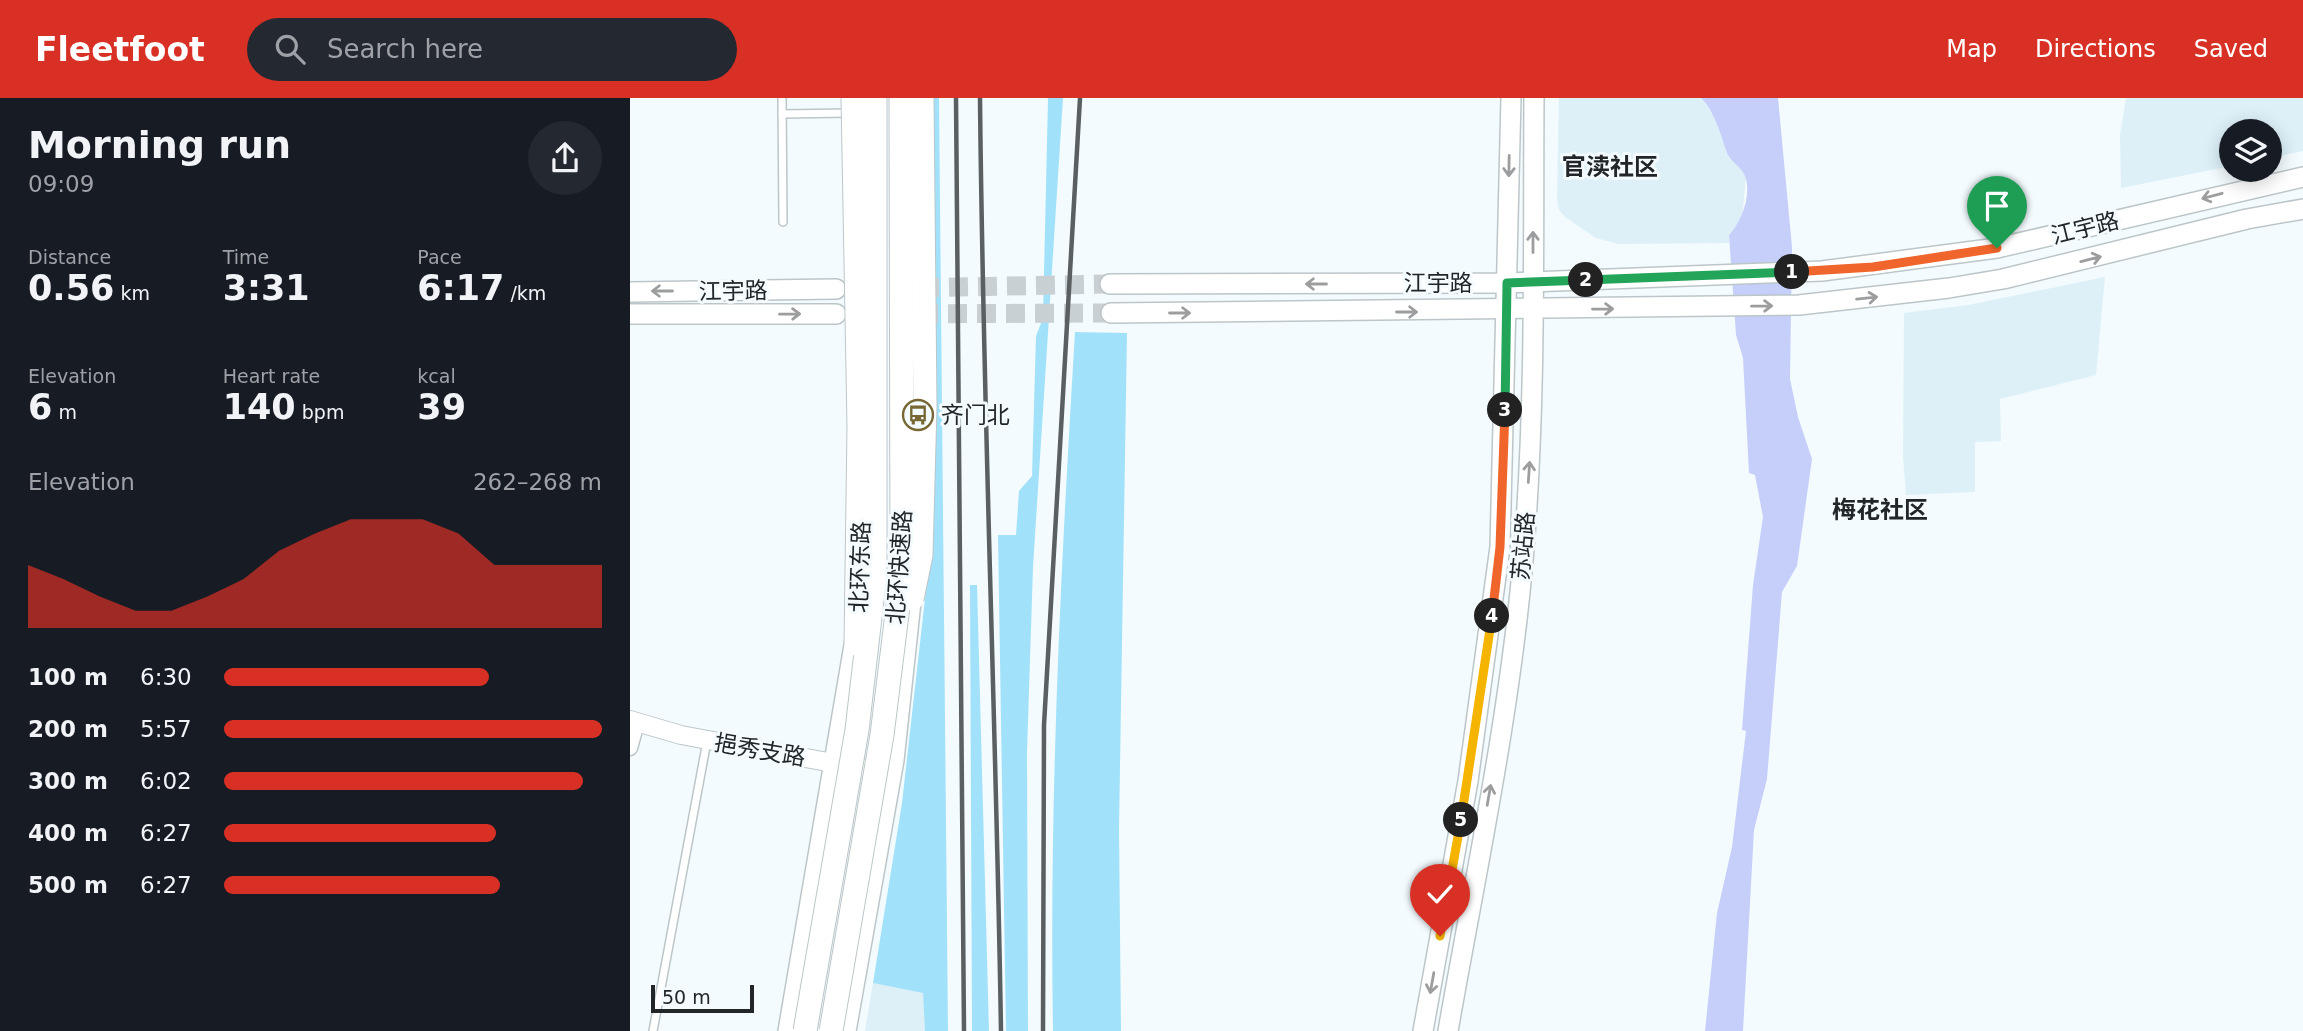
<!DOCTYPE html>
<meta charset="utf-8">
<style>
:root{--surface:#171b24;--page:#242831;--text:#f1f3f6;--muted:#9ea1a6;--accent:#d93025}
body{margin:0;font-family:"DejaVu Sans","Noto Sans SC",sans-serif;background:var(--page);color:var(--text);height:100vh;display:flex;flex-direction:column;font-size:26px;white-space:nowrap}
*{box-sizing:border-box;margin:0}
p{font-size:23px;color:var(--muted)}
.icon{flex:none;width:38px;height:38px;fill:none;stroke:currentColor;stroke-width:2;stroke-linecap:round;stroke-linejoin:round}
.map{position:relative;flex:1;overflow:hidden}
.side{display:flex;flex-direction:column;background:var(--surface);width:630px}
.side>*{flex:none}
.tools{position:absolute;left:1589px;top:21px;display:grid;gap:14px}
.tools a{display:grid;place-items:center;width:63px;height:63px;border-radius:50%;background:var(--surface);box-shadow:0 4px 18px #0003;font-size:35px}
.scale{position:absolute;left:21px;bottom:18px;width:103px;box-sizing:border-box;padding-left:7px;border:4px solid #222628;border-top:0;font-size:19px;line-height:24px;white-space:nowrap;color:#222628;-webkit-text-stroke:5px #f3fbfe;paint-order:stroke}
.pin{position:absolute;display:grid;place-items:center;width:60px;height:60px;color:#fff;margin:-72px -30px;border-radius:50% 50% 50% 0;rotate:-45deg;box-shadow:0 0 7px #0007}
.pin .icon{rotate:45deg}
.km{position:absolute;width:35px;height:35px;margin:-18px;border-radius:50%;background:#222;color:#fff;font-size:19px;line-height:35px;text-align:center}
.round{display:grid;place-items:center;flex:none;width:74px;height:74px;border-radius:37px;background:var(--page)}
.headline{display:flex;align-items:center;justify-content:space-between;height:119px;padding:0 28px}
h1{font-size:38px;font-weight:700;line-height:52px}
.figures{display:grid;grid-template-columns:repeat(3,1fr);gap:10px;height:119px;padding:7px 28px}
.figures div{display:grid;align-content:center}
.figures b{font-size:35px;font-weight:700}
.figures small{font-size:19px;font-weight:400}
.figures p{font-size:19px}
.chart{height:196px;padding:14px 28px}
.chart p{display:flex;justify-content:space-between}
.chart svg{width:100%;height:126px;margin-top:7px;fill:var(--accent);opacity:.7}
ul{padding:0 28px;list-style:none;font-size:23px}
li{display:grid;grid-template-columns:112px 84px 1fr;align-items:center;height:52px}
li i{height:18px;border-radius:9px;background:var(--accent)}
header{display:flex;align-items:center;gap:42px;box-sizing:border-box;height:98px;padding:0 35px;background:var(--accent);color:#fff}
header strong{font-size:33px}
nav{display:flex;gap:38px;margin-inline-start:auto;font-size:24px}
.search{width:490px;height:63px;background:var(--page);display:flex;align-items:center;gap:18px;box-sizing:border-box;padding:0 24px;border-radius:38px;color:var(--muted);font-size:26px}
main{display:flex;flex:1;min-height:0}
.map>svg:first-child{display:block}
.built{fill:#ddf0f8}
.green{fill:#a1e2fa}
.water{fill:#c6cffa}
.lines{fill:none;stroke-linecap:round;stroke-linejoin:round}
.secondary-tunnel{stroke:#c9d0d3;stroke-width:19;stroke-dasharray:19 10;stroke-linecap:butt}
.service-casing{stroke:#bcc6c9;stroke-width:10}
.minor-casing{stroke:#bcc6c9;stroke-width:17}
.tertiary-casing{stroke:#bcc6c9;stroke-width:20}
.secondary-casing{stroke:#bcc6c9;stroke-width:22}
.primary-casing{stroke:#bcc6c9;stroke-width:24}
.service{stroke:#fff;stroke-width:7}
.minor{stroke:#fff;stroke-width:14}
.tertiary{stroke:#fff;stroke-width:18}
.secondary{stroke:#fff;stroke-width:19}
.primary{stroke:#fff;stroke-width:21}
.rail{stroke:#5a5f61;stroke-width:4.5}
.trunk-bridge-casing{stroke:#bcc6c9;stroke-width:25;stroke-linecap:butt}
.trunk-bridge{stroke:#fff;stroke-width:23}
.oneway{stroke:#9c9d9e}
.split-1-casing{stroke:#fff;stroke-width:14}
.split-2-casing{stroke:#fff;stroke-width:14}
.split-3-casing{stroke:#fff;stroke-width:14}
.split-4-casing{stroke:#fff;stroke-width:14}
.split-5-casing{stroke:#fff;stroke-width:14}
.split-6-casing{stroke:#fff;stroke-width:14}
.split-1{stroke:#f0652b;stroke-width:9}
.split-2{stroke:#22a559;stroke-width:9}
.split-3{stroke:#22a559;stroke-width:9}
.split-4{stroke:#f0652b;stroke-width:9}
.split-5{stroke:#f5b400;stroke-width:9}
.split-6{stroke:#f5b400;stroke-width:9}
.labels{text-anchor:middle;dominant-baseline:central;stroke-width:6;stroke-linejoin:round;paint-order:stroke}
.street-label{font-size:23px;fill:#222628;stroke:#f3fbfe}
.poi-label{font-size:23px;fill:#222628;stroke:#f3fbfe;text-anchor:start}
.neighbourhood-label{font-size:24px;font-weight:bold;fill:#222628;stroke:#f3fbfe}
</style>
<header>
<strong>Fleetfoot</strong>
<div class="search"><svg class="icon" aria-label="search" viewBox="0 0 24 24"><circle cx="10" cy="10" r="6"/><path d="M15 15l6 6"/></svg>Search here</div>
<nav><a>Map</a><a>Directions</a><a>Saved</a></nav>
</header>
<main>
<section class="side">
<div class="headline"><div><h1>Morning run</h1><p>09:09</p></div><a class="round"><svg class="icon" aria-label="share" viewBox="0 0 24 24"><path d="M12 15V3M7 8l5-5 5 5M5 13v7h14v-7"/></svg></a></div>
<div class="figures">
<div><p>Distance</p><b>0.56<small> km</small></b></div>
<div><p>Time</p><b>3:31</b></div>
<div><p>Pace</p><b>6:17<small> /km</small></b></div>
</div>
<div class="figures">
<div><p>Elevation</p><b>6<small> m</small></b></div>
<div><p>Heart rate</p><b>140<small> bpm</small></b></div>
<div><p>kcal</p><b>39</b></div>
</div>
<div class="chart"><p><span>Elevation</span>262–268 m</p>
<svg viewBox="0 0 160 44" preserveAspectRatio="none"><path d="M0 44V22L10 27L20 33L30 38L40 38L50 33L60 27L70 17L80 11L90 6L100 6L110 6L120 11L130 22L140 22L150 22L160 22V44z"/></svg>
</div>
<ul>
<li><b>100 m</b>6:30<i style="width:70%"></i></li>
<li><b>200 m</b>5:57<i style="width:100%"></i></li>
<li><b>300 m</b>6:02<i style="width:95%"></i></li>
<li><b>400 m</b>6:27<i style="width:72%"></i></li>
<li><b>500 m</b>6:27<i style="width:73%"></i></li>
</ul>
</section>
<div class="map">
<svg width="1673" height="933" viewBox="0 0 1673 933">
<rect width="100%" height="100%" fill="#f3fbfe"/>
<g class="built">
<path d="M929,0H1071L1083,17L1099,60L1107,65L1116,79L1112,120L1099,137V145L988,146L966,140L935,119L929,112L927,100Z"/>
<path d="M1496,0H1673V53L1640,60V33H1601V68L1491,90L1490,37Z"/>
<path d="M1475,179L1466,277L1370,301L1371,343L1345,344V394L1276,397L1273,359L1274,215L1338,207Z"/>
<path d="M243,885L294,895L295,933H235Z"/>
</g>
<g class="green">
<path d="M296,0H309L318,933H295L293,895L243,885L272,705L298,474Z"/>
<path d="M418,0H433L403,469L397,654L398,933H376L368,437H386L389,393L402,378L406,238L413,220Z"/>
<path d="M445,234L497,235L489,731L491,933H423C419,699 431,467 445,234Z"/>
<path d="M340,487H347L359,933H342Z"/>
</g>
<path class="water" d="M1071,0H1148L1162,149L1160,281L1168,319L1182,361L1167,468L1152,494L1137,681L1124,732L1113,933H1075L1087,815L1102,749L1116,633L1112,632L1123,487L1133,419L1125,377L1119,375L1113,260L1106,237L1099,137C1112,123 1123,94 1114,76C1109,67 1100,63 1097,55C1090,36 1085,14 1071,0Z"/>
<g class="lines">
<g class="secondary-tunnel">
<path d="M232,191L480,186"/>
<path d="M231,216L481,215"/>
</g>
<g class="service-casing">
<g id="service">
<path d="M152,0L153,124"/>
<path d="M152,16L219,15"/>
<path d="M23,933L77,643"/>
</g>
</g>
<g class="minor-casing">
<path id="minor" d="M0,650L7,625"/>
</g>
<g class="tertiary-casing">
<path id="tertiary" d="M0,622L51,637L257,675"/>
</g>
<g class="secondary-casing">
<g id="secondary">
<path d="M480,186L877,185L1192,173L1367,150L1673,79"/>
<path d="M0,194L206,191"/>
<path d="M481,215L1169,207L1319,190L1373,181L1617,121L1673,111"/>
<path d="M0,216H206"/>
<path d="M793,933L838,683L870,449L881,0"/>
<path d="M818,933C846,773 881,613 894,451C906,301 903,150 904,0"/>
</g>
</g>
<g class="primary-casing">
<g id="primary">
<path d="M159,933L228,530"/>
<path d="M215,933L263,662L282,485"/>
</g>
</g>
<use href="#service" class="service"/>
<use href="#minor" class="minor"/>
<use href="#tertiary" class="tertiary"/>
<use href="#secondary" class="secondary"/>
<use href="#primary" class="primary"/>
<g class="rail">
<path d="M326,0L334,933"/>
<path d="M350,0C353,311 366,622 371,933"/>
<path d="M413,933L414,627L450,0"/>
</g>
<g class="trunk-bridge-casing">
<g id="trunk-bridge">
<path d="M223,0L229,328L226,546"/>
<path d="M282,501L291,457L295,308L292,0"/>
<path d="M175,933L227,632L245,476V0"/>
<path d="M201,933L252,637L272,476L271,0"/>
</g>
</g>
<use href="#trunk-bridge" class="trunk-bridge"/>
</g>
<defs><path id="oneway-shaft" d="M-6 0H5M1.5-3L5.5 0L1.5 3" fill="none" stroke-width="1.6" stroke-linecap="round" stroke-linejoin="round" transform="scale(1.75)"/></defs>
<g class="oneway">
<use href="#oneway-shaft" transform="translate(879 68) rotate(91)"/>
<use href="#oneway-shaft" transform="translate(1582 98) rotate(165)"/>
<use href="#oneway-shaft" transform="translate(903 144) rotate(-90)"/>
<use href="#oneway-shaft" transform="translate(1461 161) rotate(-14)"/>
<use href="#oneway-shaft" transform="translate(686 186) rotate(180)"/>
<use href="#oneway-shaft" transform="translate(32 193) rotate(180)"/>
<use href="#oneway-shaft" transform="translate(1237 200) rotate(-6)"/>
<use href="#oneway-shaft" transform="translate(1132 208) rotate(-1)"/>
<use href="#oneway-shaft" transform="translate(973 211) rotate(-1)"/>
<use href="#oneway-shaft" transform="translate(777 214)"/>
<use href="#oneway-shaft" transform="translate(550 215)"/>
<use href="#oneway-shaft" transform="translate(160 216) rotate(-1)"/>
<use href="#oneway-shaft" transform="translate(899 374) rotate(-86)"/>
<use href="#oneway-shaft" transform="translate(859 697) rotate(-80)"/>
<use href="#oneway-shaft" transform="translate(802 885) rotate(100)"/>
</g>
<g class="lines">
<g class="split-1-casing">
<path id="split-1" d="M1162,174L1243,169L1367,150"/>
</g>
<g class="split-2-casing">
<path id="split-2" d="M956,182L1162,174"/>
</g>
<g class="split-3-casing">
<path id="split-3" d="M875,312L877,185L956,182"/>
</g>
<g class="split-4-casing">
<path id="split-4" d="M862,518L870,449L875,312"/>
</g>
<g class="split-5-casing">
<path id="split-5" d="M831,722L862,518"/>
</g>
<g class="split-6-casing">
<path id="split-6" d="M810,838L831,722"/>
</g>
<use href="#split-1" class="split-1"/>
<use href="#split-2" class="split-2"/>
<use href="#split-3" class="split-3"/>
<use href="#split-4" class="split-4"/>
<use href="#split-5" class="split-5"/>
<use href="#split-6" class="split-6"/>
</g>
<defs>
<g id="bus-ring" transform="scale(1.575)"><circle r="9.5" fill="#f3fbfe" stroke="#776735" stroke-width="1.5"/><path d="M-5-6H5V4H4V6H2V4H-2V6H-4V4H-5ZM-3.5-4V0h7V-4ZM-3.5 1.2v1.5H-2V1.2ZM2 1.2v1.5H3.5V1.2Z" fill="#776735"/></g>
</defs>
<g fill-rule="evenodd">
<use href="#bus-ring" x="288" y="317"/>
</g>
<g class="labels">
<g class="street-label">
<text transform="translate(1455 130) rotate(-14)">江宇路</text>
<text x="808" y="185">江宇路</text>
<text transform="translate(103 193) rotate(-1)">江宇路</text>
<text transform="translate(893 448) rotate(-85)">苏站路</text>
<text transform="translate(230 469) rotate(-88)">北环东路</text>
<text transform="translate(269 469) rotate(-86)">北环快速路</text>
<text transform="translate(130 652) rotate(10)">挹秀支路</text>
</g>
<g class="poi-label">
<text x="311" y="317">齐门北</text>
</g>
<g class="neighbourhood-label">
<text x="980" y="69">官渎社区</text>
<text x="1250" y="412">梅花社区</text>
</g>
</g>
</svg>
<div class="tools">
<a><svg class="icon" aria-label="layers" viewBox="0 0 24 24"><path d="M12 4l9 5-9 5-9-5zM3 14l9 5 9-5"/></svg></a>
</div>
<div class="scale">50 m</div>
<div class="pin" style="left:1367px;top:150px;background:#1e9e55"><svg class="icon" aria-label="arrive" viewBox="0 0 24 24"><path d="M6 21V4h12l-3 4 3 4H6"/></svg></div>
<div class="pin" style="left:810px;top:838px;background:#d93025"><svg class="icon" aria-label="check" viewBox="0 0 24 24"><path d="M5 12l5 5 9-10"/></svg></div>
<b class="km" style="left:1162px;top:174px">1</b>
<b class="km" style="left:956px;top:182px">2</b>
<b class="km" style="left:875px;top:312px">3</b>
<b class="km" style="left:862px;top:518px">4</b>
<b class="km" style="left:831px;top:722px">5</b>
</div>
</main>
